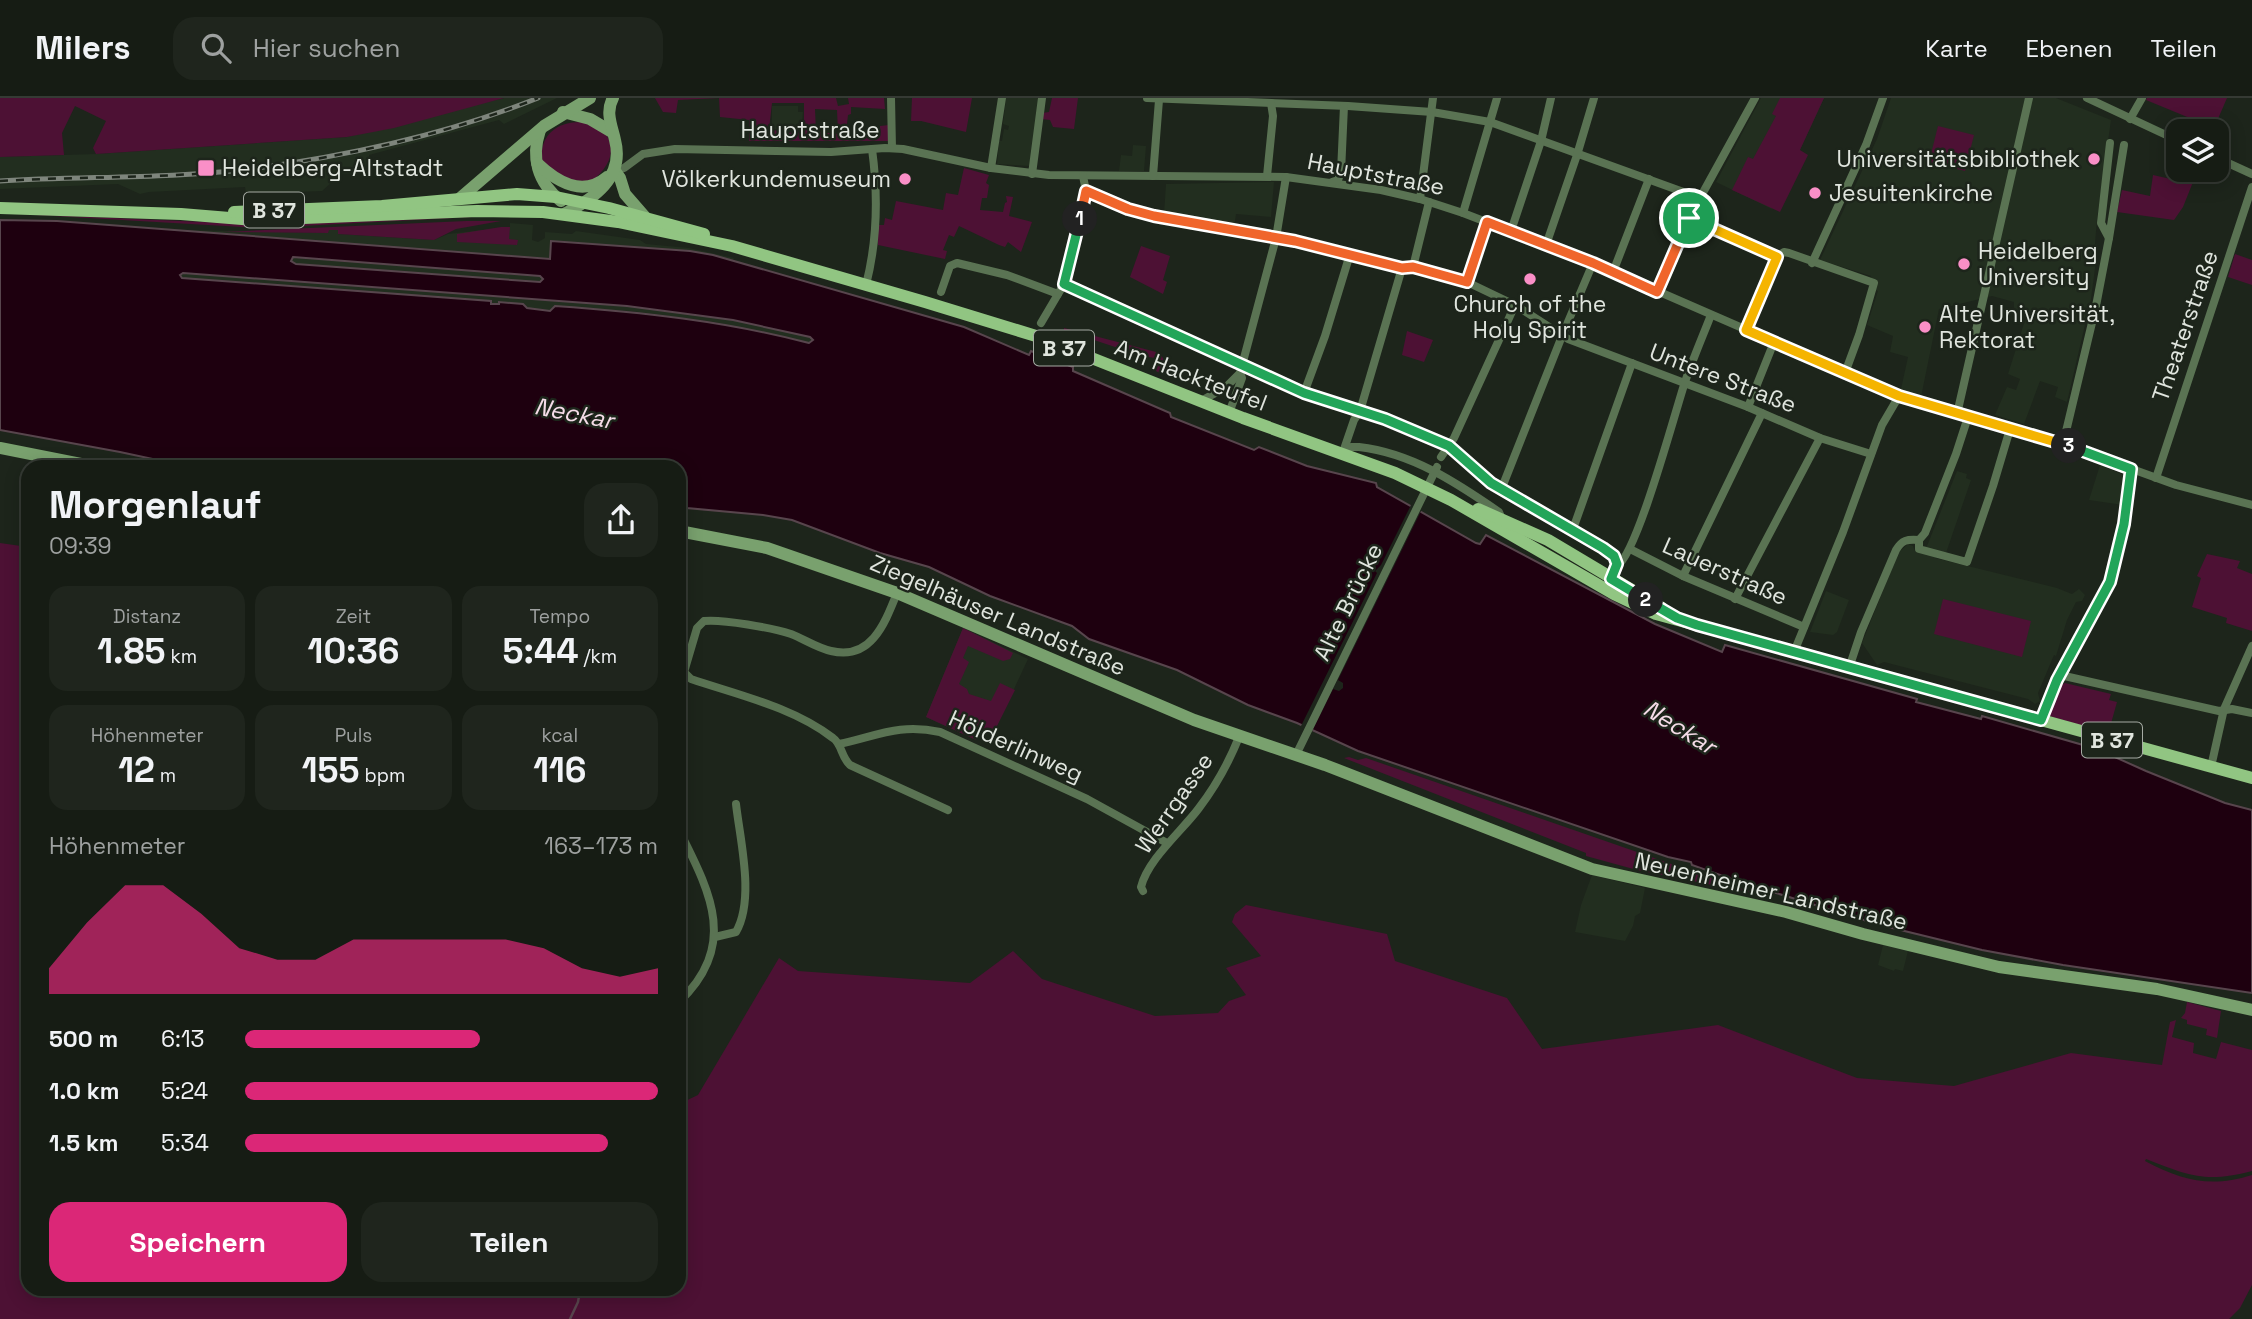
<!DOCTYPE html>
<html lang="de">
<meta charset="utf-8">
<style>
:root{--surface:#161c14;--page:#1f251d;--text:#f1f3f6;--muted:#9ea1a0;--line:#353a34;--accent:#db2777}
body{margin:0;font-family:"Space Grotesk",sans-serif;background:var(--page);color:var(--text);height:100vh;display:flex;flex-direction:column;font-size:26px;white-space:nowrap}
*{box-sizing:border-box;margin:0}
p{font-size:23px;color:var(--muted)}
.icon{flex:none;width:38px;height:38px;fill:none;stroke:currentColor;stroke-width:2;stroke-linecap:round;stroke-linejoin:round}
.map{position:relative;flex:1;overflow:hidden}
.sheet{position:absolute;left:21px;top:362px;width:665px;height:836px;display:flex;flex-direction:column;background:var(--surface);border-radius:21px;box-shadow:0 4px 18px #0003,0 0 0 2px var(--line)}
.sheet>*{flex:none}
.fabs{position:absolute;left:2166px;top:21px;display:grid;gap:14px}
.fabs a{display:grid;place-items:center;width:63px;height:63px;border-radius:14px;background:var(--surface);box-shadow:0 4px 18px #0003,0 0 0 2px var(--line);font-size:35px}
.pin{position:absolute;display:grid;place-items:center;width:60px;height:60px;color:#fff;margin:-30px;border:4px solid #fff;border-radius:50%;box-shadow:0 2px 7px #0007}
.km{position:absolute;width:35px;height:35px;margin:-18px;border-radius:50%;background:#222;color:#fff;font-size:19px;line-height:35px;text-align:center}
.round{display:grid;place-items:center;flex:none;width:74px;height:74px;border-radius:21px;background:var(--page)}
.headline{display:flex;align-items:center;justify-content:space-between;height:119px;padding:0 28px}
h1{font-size:38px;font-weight:700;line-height:52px}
.stats{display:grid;grid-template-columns:repeat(3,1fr);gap:10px;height:119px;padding:7px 28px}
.stats div{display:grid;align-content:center;border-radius:18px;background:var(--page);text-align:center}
.stats b{font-size:35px;font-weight:700}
.stats small{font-size:19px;font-weight:400}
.stats p{font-size:19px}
.chart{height:196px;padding:14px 28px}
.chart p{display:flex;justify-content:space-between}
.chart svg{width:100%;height:126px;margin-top:7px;fill:var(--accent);opacity:.7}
.action{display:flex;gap:14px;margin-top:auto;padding:14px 28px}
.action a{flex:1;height:80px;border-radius:21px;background:var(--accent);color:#fff;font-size:28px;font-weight:700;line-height:80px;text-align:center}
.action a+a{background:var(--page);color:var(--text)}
ul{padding:0 28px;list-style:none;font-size:23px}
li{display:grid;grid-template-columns:112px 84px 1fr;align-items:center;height:52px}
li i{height:18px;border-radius:9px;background:var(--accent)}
header{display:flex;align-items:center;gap:42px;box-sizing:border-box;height:98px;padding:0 35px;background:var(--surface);border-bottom:2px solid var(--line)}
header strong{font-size:33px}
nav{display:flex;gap:38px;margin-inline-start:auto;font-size:24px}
.search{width:490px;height:63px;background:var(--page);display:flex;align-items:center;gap:18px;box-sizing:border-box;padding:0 24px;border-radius:21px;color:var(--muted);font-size:26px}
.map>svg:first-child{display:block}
.built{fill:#222e1f}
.green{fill:#4d1134}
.water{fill:#1e000f;stroke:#58454d;stroke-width:2;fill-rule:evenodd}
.pier{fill:#1d251b}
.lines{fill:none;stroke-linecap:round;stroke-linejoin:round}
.stream{stroke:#58454d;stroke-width:2.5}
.street{stroke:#5a7353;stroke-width:8}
.secondary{stroke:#79a16e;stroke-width:12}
.primary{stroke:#91c582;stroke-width:12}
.rail-casing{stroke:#7e857c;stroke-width:5}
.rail{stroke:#1d251b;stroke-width:2.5;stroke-dasharray:8;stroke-linecap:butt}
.split-1-casing{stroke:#fff;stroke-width:14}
.split-2-casing{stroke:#fff;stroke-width:14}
.split-3-casing{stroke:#fff;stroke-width:14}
.split-4-casing{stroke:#fff;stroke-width:14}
.split-1{stroke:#f0652b;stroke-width:9}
.split-2{stroke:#22a559;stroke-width:9}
.split-3{stroke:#22a559;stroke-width:9}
.split-4{stroke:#f5b400;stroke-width:9}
.poi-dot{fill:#fa8fc7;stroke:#1d251b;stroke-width:2.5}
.labels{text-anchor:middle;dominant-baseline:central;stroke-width:5;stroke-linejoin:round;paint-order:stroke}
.shield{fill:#1d251b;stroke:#a6aba4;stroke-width:2}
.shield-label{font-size:21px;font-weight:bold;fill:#e0e5de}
.street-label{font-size:23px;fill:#e0e5de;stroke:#1d251b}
.poi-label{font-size:23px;fill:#e0e5de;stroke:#1d251b;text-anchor:start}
.water-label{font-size:24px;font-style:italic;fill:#f5dce8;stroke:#1d251b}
</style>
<header>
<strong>Milers</strong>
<div class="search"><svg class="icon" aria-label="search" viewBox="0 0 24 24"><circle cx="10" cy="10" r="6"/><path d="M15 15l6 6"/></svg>Hier suchen</div>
<nav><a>Karte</a><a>Ebenen</a><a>Teilen</a></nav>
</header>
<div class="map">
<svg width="2252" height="1221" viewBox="0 0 2252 1221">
<rect width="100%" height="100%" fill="#1d251b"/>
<g class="built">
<path d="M504,0H557L504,26L499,22L369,57L370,75L341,76L322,93L246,96L245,89L149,94L140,96L118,86L0,91V59L96,56L347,39Z"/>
<path d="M1006,0H1037L1039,2L1030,68L997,66L999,43H1002L1004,31L1008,32L1009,28L1003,26Z"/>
<path d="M1761,0H1824L1772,111L1716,84Z"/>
<path d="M1891,0H2056L2111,22L2097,121L2095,146L2098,147L2091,201L2067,304L2055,299L2058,289L2040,283L2024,326L1995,317L2007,289L2016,292L2020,281L2008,276L2026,219L2014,215V204L1992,198L1939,211L1921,299L1901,291L1908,259L1890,254L1893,238L1867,227L1878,193L1872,191L1871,178L1820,162L1877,41Z"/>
<path d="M772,8H798V14H803L802,25H798V31L795,34L788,31H772Z"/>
<path d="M1133,47L1146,48L1144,73H1119L1121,57L1132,58Z"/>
<path d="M1274,84L1271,119L1236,116L1234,130L1164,116L1166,86Z"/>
<path d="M510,125L533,127L532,142L538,144L545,140V134L572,136L576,133L640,142L646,146L689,150L734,160L733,162L713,157L551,143L550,161L512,158L510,175L540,178L543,182L508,199L627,208L703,217L773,230L810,239L813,243L809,245L715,224L631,213L555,210L550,213L527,210L523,206L500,204L499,206H491V203L182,180L180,177L182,175L318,167L296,166L291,163L294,159L319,161L320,143L173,132L328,135V132H338L339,136L434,142L448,136L510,129Z"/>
<path d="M2100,367L2124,377L2126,396L2123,407L2089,402Z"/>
<path d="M1957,373L1967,376L1966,380L1971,382L1946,455L1935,460L2057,490L2072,496L2079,491L2085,497L2082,503L2076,504L2067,522L2056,558L2054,557L2038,595L2040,603L2035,606L2028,601L1884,564L1877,567L1862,545L1898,455L1908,446L1913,448L1915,453L1927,448Z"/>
<path d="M1826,493L1849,502L1837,534L1833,537L1810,534Z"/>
<path d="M963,530L1028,561L993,636L982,631L976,642L926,619Z"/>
<path d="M1592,777L1645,790L1640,815L1635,818L1633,828L1625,843L1575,834L1581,807Z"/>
<path d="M1883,847L1908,853L1903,873L1895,871L1894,873L1878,867Z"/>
</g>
<g class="green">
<path d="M0,0H504L394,30L347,39L96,56L93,50L106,23L75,8L62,35L64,57L0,59Z"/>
<path d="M655,0H836L838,8L849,6L848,0H884L885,11L851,9V16L848,17L846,35L838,34L837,12L815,11L816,34L852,37L880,35V28L889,27L888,43H788L787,35L804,34V5H772L769,32L784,33L785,43H749V22L720,19L719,0L678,2L676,15L663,14Z"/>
<path d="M912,0H972L966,34L921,23H911Z"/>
<path d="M1052,0H1078L1074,31L1053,29L1050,22L1041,21L1042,15L1049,14Z"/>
<path d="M1780,0H1824L1800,52L1808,57L1780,114L1732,92L1748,59L1753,61L1776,18L1772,16Z"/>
<path d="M2147,0H2227L2214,30L2146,2Z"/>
<path d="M581,24C619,31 620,63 590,84L562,81L541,61C541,36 557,24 581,24Z"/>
<path d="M1938,28L1974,37L1965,73L1929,64Z"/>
<path d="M964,70L989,77L986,85L989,87L987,100H982L980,112L1003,114L1005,105L1007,104L1006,98L1013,99L1009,118L1032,124L1021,154L1008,144L1005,149L999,147L959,128L954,139L949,137L943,152L947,153L945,161L878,147V127H884L885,120L892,122L896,103L943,112L946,95L958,97Z"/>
<path d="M2179,71L2197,72V74L2183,109L2174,122L2117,114L2122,92L2150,98L2153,77L2175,82Z"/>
<path d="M19,116L271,127L492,118L301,128L242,129Z"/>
<path d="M466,123H501L456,131L434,142L338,136V132H329L328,135L223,134Z"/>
<path d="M501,129H510L509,141L518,142L517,147L457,144V136Z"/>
<path d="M1141,148L1170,158L1163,182L1167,184L1163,196L1130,179Z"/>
<path d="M2235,156L2252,162V187L2228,179Z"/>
<path d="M1064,230L1160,255L1165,264L1160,275L1156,273L1155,260L1142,258L1064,232Z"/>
<path d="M1407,233L1433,242L1424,264L1402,257Z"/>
<path d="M0,445L28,449V1192H679V1006L698,997L779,860L798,873L970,885L1013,853L1042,881L1155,918L1218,915L1229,903L1246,897L1226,870L1261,858L1232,824L1235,816L1246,807L1387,836L1395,863L1507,900L1542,951L1718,927L1857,980L1954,988L2071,955L2162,967L2170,924L2176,922L2172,939L2194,945L2193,955L2216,961L2221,944L2252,952V1073C2206,1085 2189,1078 2146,1061L2145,1063C2183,1083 2211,1090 2252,1077V1187L2240,1210L2229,1221H0Z"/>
<path d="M2207,456L2240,463L2237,470L2252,476V533L2226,525L2227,520L2192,509L2201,480L2197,478Z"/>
<path d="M1943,501L2031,523L2022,559L1934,536Z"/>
<path d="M963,530L1013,555L1010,561L1003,563L968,548L963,560L969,564L959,586L967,591L969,596L991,603L1000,585L1015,592L993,636L982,631L976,642L926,619Z"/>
<path d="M2065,585L2111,596L2109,602L2117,604L2110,629L2102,627L2100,633L2049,618L2059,588Z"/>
<path d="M1349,659L1358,662L1366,660L1758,796L1637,772L1586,758V755L1344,660Z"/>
<path d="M2187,904L2221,913L2217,940L2206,937L2207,931L2187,926V922L2181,920L2185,915Z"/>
</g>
<path class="water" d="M0,122L57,123L550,161L551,143L690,153L713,157L964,229L1029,257L1031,253L1073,269V273L1170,315L1171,319L1254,352L1259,349L1307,368L1376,385L1377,389L1476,445L1480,446L1486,437L1655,526L1722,554L1725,547L1917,601L1916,604L1981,621L1982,618L2097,651L2146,673L2225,705L2252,712V895L2063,867L1982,852L1880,827L1737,783L1692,767L1691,764L1668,759L1358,653L1297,625L1248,607L1177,572L1089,541L1072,528L990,498L929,469L880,455L792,422L763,417L687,410V405L679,403V369H190L120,354L0,332ZM293,159L540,178L543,181L540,184L296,166L291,163ZM183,175L627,208L733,222L810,239L813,242L809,245C725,223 641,214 555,208L550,213L527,210L523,206L499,204V206H491V203L182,180L180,177Z"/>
<path class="pier" d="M1412,405L1422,411L1338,582L1343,585V590L1339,593L1333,591L1311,635L1300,630L1377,475L1375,473L1381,467Z"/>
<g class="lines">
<path class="stream" d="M570,1221L578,1204L580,1192"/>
<g class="street">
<path d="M891,0L892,50"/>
<path d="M1147,0L1348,8L1432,14L1490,24L1700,100"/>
<path d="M2087,0L2179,43"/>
<path d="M2130,21L2142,0"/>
<path d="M2110,45L2101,125L2109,140L2124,47"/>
<path d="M2217,60L2252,76"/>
<path d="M991,70L1002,0"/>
<path d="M615,73L624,70L643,56L675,51L831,54L885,50L903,51L991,70L1049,77L1286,79L1381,92L1420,101L1463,115L1593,165L1899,298L2063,346L2176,387L2252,407"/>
<path d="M1032,76L1042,0"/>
<path d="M1153,78L1159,2"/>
<path d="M1267,78L1273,18L1271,5"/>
<path d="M1332,84L1338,82L1341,74L1344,8"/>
<path d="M1086,93L1128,111L1154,118L1295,143L1402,170L1413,169L1467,184L1515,207L1568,241L1748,309L1820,340L1871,356"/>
<path d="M1420,101L1433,0"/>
<path d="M1463,115L1497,0"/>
<path d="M1689,120L1777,159L1784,154L1789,155L1874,185L1859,237L1845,275"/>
<path d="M1511,133L1541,43L1551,0"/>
<path d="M1546,147L1577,57L1594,0"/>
<path d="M1812,165L1866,47L1883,0"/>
<path d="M1413,169L1429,104"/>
<path d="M1613,174L1649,81"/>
<path d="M1467,184L1487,124"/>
<path d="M1064,186L1304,295L1385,321L1449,348L1491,385L1603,450L1614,458L1617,466L1610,482"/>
<path d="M866,187C877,144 878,95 872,51"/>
<path d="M941,194L950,168L957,165L1007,177L1058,196"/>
<path d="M1657,194L1689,120L1755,0"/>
<path d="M1041,225L1064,186L1086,93L1083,78"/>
<path d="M1746,232L1777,159"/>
<path d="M1304,295L1325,238L1350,156"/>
<path d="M1201,303L1226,289L1240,275"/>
<path d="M1748,309L1774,244"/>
<path d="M1229,315L1242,280L1240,275L1276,140L1286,79"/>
<path d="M1957,316L2029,0"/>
<path d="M2063,346L2096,208L2109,140"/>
<path d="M1343,356L1351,349H1359C1412,355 1457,385 1499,414L1502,421"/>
<path d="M1342,357L1354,322L1360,313L1402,170"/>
<path d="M1441,359L1454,340L1515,207"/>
<path d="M2156,380L2252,89"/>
<path d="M1501,392L1562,238L1593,165"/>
<path d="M1573,431L1632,265"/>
<path d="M1919,442V451L1967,464L1993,388L2010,331"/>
<path d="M1630,451L1683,478L1804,529"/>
<path d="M1617,468C1637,456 1674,318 1684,287C1692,263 1702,240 1711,217"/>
<path d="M1683,478L1762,315"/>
<path d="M897,495C885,525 871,563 831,553C817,550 804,541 791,536C772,530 723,521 704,523L697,530L684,574L691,581C738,597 793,609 833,640C842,646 841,659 850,667L948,712"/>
<path d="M1735,501L1820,340"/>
<path d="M1794,554L1843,434L1882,327L1899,298"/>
<path d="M1849,570L1861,534L1896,452C1902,442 1907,441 1919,442L1925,435L1956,356L1968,319"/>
<path d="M2060,577L2219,613L2232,611L2252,615"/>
<path d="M2041,622L2057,581L2110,484L2124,426L2131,371"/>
<path d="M839,646C877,638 899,625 940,634L1087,701L1167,745"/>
<path d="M1296,657L1437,369"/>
<path d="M2211,669L2224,611L2252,548"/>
<path d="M679,732C710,794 739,847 679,904"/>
<path d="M1143,793L1141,789C1148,761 1182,733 1199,710C1215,689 1229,664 1239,639"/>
<path d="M715,839L736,834C755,801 740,742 736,706"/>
</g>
<g class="secondary">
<path d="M563,14L590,21L612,34"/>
<path d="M540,32C531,59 537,84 561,103"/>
<path d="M537,65C556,83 582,100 607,79"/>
<path d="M615,73L620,80L625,96L645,119"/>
<path d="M459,101L544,28L590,0"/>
<path d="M564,116C593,101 625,80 615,42C612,28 605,14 613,0"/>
<path d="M0,350L96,369"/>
<path d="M679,433L767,450L897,495L1194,622L1325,667L1592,771L1786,814L1863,836L1999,869L2157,891L2252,912"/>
</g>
<g class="primary">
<path d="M0,110L181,116L254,122L477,113L543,114L618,124L732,148L925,204L1036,238L1243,320L1395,375L1451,402L1614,496L1656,516L2252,680"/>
<path d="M234,114L382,108L517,96L556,99L609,110L704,136"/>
<path d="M1478,411L1548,442L1662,510"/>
</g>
<g class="rail-casing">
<path id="rail" d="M0,83C83,78 167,81 250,71C348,58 446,37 538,0"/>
</g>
<use href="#rail" class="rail"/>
</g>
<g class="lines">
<g class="split-1-casing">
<path id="split-1" d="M1080,121L1086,93L1128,111L1154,118L1295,143L1402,170L1413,169L1467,184L1487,124L1593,165L1657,194L1689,120"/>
</g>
<g class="split-2-casing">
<path id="split-2" d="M1080,121L1064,186L1304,295L1385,321L1449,348L1491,385L1603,450L1614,458L1617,466L1611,481L1646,502"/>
</g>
<g class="split-3-casing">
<path id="split-3" d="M1646,502L1677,520L1697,527L2041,622L2057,582L2110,484L2124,426L2131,371L2069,348"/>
</g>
<g class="split-4-casing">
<path id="split-4" d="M1689,120L1777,159L1746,232L1899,298L2069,348"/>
</g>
<use href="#split-1" class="split-1"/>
<use href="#split-2" class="split-2"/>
<use href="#split-3" class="split-3"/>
<use href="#split-4" class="split-4"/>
</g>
<g class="poi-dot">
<circle cx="2094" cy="61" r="7"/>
<rect x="197" y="61" width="18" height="18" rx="3.5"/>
<circle cx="905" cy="81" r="7"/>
<circle cx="1815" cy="95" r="7"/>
<circle cx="1964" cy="166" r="7"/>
<circle cx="1530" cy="181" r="7"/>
<circle cx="1925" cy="229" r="7"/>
</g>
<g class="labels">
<g class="shield">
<rect x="244" y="94.5" width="60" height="35" rx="5"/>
<rect x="1034" y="232.5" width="60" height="35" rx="5"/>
<rect x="2082" y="624.5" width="60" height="35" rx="5"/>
</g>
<g class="shield-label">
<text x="274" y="112">B 37</text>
<text x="1064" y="250">B 37</text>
<text x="2112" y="642">B 37</text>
</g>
<g class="street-label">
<text x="810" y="32">Hauptstraße</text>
<text transform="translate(1376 76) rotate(11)">Hauptstraße</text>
<text transform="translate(2185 228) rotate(-71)">Theaterstraße</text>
<text transform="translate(1191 277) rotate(21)">Am Hackteufel</text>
<text transform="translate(1723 280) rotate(21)">Untere Straße</text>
<text transform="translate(1725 473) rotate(24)">Lauerstraße</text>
<text transform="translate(1348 504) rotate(-64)">Alte Brücke</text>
<text transform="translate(998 517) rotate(23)">Ziegelhäuser Landstraße</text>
<text transform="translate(1016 648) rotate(24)">Hölderlinweg</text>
<text transform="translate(1174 705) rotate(-55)">Werrgasse</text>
<text transform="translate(1771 793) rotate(13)">Neuenheimer Landstraße</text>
</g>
<g class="poi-label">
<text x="2080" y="61" text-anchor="end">Universitätsbibliothek</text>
<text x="222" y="70">Heidelberg-Altstadt</text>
<text x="891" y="81" text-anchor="end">Völkerkundemuseum</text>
<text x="1829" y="95">Jesuitenkirche</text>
<text x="1978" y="153">Heidelberg<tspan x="1978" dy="26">University</tspan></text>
<text x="1530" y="206" text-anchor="middle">Church of the<tspan x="1530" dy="26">Holy Spirit</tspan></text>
<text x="1939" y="216">Alte Universität,<tspan x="1939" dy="26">Rektorat</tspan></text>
</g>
<g class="water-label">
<text transform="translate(574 315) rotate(11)">Neckar</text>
<text transform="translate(1680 629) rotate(32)">Neckar</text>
</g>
</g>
</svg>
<div class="fabs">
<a><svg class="icon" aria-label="layers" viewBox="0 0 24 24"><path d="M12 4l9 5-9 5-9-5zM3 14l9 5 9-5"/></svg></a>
</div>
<div class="pin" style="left:1689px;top:120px;background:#1e9e55"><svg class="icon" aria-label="arrive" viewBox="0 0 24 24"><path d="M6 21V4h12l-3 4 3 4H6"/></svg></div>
<b class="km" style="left:1080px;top:121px">1</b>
<b class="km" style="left:1646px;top:502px">2</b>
<b class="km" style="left:2069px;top:348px">3</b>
<section class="sheet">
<div class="headline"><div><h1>Morgenlauf</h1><p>09:39</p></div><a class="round"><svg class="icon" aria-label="share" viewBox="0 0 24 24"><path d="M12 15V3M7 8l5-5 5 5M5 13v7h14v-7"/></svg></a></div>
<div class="stats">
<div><p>Distanz</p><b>1.85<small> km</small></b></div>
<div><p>Zeit</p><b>10:36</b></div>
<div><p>Tempo</p><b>5:44<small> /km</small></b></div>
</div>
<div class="stats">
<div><p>Höhenmeter</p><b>12<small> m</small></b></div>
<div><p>Puls</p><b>155<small> bpm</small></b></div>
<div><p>kcal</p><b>116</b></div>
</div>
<div class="chart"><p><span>Höhenmeter</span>163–173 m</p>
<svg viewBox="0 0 160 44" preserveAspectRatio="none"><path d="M0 44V35L10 19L20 6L30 6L40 16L50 28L60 32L70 32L80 25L90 25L100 25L110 25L120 25L130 28L140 35L150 38L160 35V44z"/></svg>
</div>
<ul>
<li><b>500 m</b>6:13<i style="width:57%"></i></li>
<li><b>1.0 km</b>5:24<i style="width:100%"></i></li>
<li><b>1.5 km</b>5:34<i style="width:88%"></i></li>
</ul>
<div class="action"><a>Speichern</a><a>Teilen</a></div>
</section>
</div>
